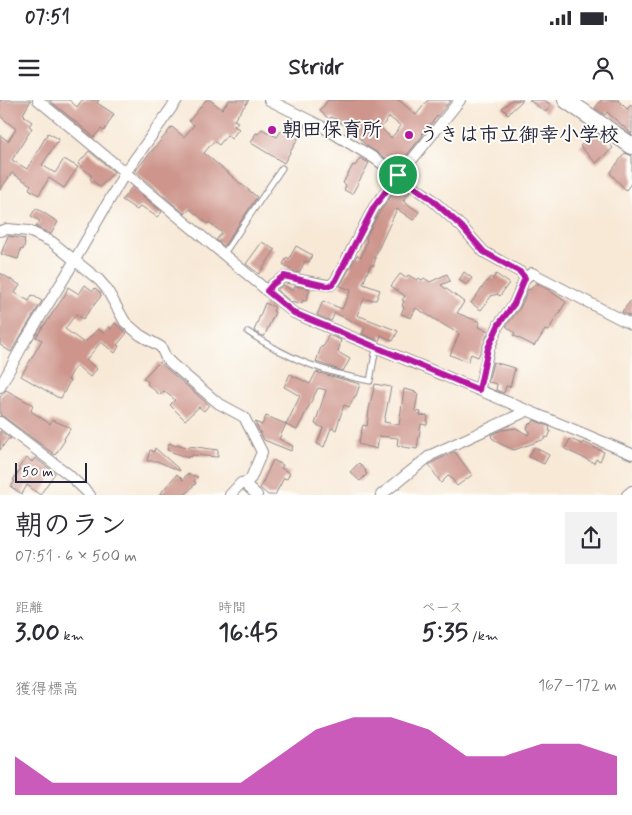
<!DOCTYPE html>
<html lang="ja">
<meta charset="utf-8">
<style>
:root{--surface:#fff;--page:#f2f2f3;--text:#2b2b33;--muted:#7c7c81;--accent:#b5179e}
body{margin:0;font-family:Mynerve,"Klee One",sans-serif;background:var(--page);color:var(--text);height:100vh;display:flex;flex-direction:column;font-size:19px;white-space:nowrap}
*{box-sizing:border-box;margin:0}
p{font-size:16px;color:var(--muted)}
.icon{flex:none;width:28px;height:28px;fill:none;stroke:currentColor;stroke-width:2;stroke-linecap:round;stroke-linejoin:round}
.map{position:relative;height:395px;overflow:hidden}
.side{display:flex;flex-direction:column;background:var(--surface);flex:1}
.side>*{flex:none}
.scale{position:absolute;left:15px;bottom:12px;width:72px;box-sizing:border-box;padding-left:5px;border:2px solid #22223b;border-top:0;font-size:14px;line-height:18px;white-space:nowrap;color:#22223b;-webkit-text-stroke:4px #fdfcf7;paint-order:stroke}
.pin{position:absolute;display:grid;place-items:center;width:42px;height:42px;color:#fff;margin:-21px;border:2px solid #fff;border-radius:50%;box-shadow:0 1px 5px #0007}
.round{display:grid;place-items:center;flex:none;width:52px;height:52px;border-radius:0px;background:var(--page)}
.head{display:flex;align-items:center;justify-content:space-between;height:85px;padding:0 15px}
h1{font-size:28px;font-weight:800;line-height:38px}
.figures{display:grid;grid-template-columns:repeat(3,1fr);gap:8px;height:85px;padding:5px 15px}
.figures div{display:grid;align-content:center}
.figures b{font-size:25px;font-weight:800}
.figures small{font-size:14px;font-weight:400}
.figures p{font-size:14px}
.chart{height:140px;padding:10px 15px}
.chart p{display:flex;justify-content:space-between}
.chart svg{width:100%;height:90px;margin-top:5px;fill:var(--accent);opacity:.7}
.status{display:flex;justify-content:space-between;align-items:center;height:35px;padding:0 25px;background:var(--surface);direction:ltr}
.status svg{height:14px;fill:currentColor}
header{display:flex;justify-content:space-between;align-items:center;height:65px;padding:0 15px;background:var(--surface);font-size:22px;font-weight:800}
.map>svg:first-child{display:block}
.building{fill:#cd958c;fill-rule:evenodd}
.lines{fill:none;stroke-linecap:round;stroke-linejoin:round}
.lane-casing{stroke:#8d8689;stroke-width:7}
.street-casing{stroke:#8d8689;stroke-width:12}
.primary-casing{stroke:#8d8689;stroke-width:18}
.lane{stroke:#fff;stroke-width:5}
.street{stroke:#fff;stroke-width:10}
.primary{stroke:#fff;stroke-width:16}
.route-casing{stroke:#fff;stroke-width:10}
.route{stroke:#b5179e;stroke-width:6}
.poi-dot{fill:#b5179e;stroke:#fdfcf7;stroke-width:2}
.labels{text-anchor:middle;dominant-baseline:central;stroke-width:4;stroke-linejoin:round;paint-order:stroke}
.poi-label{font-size:20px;font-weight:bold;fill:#22223b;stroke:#fdfcf7;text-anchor:start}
</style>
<div class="status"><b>07:51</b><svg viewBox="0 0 49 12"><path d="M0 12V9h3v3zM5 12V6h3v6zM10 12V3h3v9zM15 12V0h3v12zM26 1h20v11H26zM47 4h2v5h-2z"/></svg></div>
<header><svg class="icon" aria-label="menu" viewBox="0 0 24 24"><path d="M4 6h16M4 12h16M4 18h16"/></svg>Stridr<svg class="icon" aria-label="person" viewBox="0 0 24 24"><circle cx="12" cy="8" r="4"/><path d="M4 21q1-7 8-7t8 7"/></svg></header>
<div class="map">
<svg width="632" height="395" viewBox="0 0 632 395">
<rect width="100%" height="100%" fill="#fdfcf7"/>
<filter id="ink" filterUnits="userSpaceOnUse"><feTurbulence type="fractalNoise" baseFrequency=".02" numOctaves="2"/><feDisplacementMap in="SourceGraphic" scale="10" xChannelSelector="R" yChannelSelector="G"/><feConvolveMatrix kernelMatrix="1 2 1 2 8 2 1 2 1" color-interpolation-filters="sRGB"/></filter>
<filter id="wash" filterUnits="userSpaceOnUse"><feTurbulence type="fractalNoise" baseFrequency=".0096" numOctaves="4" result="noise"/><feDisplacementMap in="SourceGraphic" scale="20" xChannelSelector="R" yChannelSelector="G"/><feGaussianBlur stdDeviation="1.12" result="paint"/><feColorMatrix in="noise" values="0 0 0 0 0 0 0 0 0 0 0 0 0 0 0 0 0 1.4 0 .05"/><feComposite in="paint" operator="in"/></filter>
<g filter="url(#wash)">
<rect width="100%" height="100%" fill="#f8e9d7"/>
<g id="blocks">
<g class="building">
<path d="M0,0H31L23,14L25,15L24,16L32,22L29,26L32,28L12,60L27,69L48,33L59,39L42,65L55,73L64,59L78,67L64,88L49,78L39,95L29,89L31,85L12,73L0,90V35L8,41L16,29L0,16Z"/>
<path d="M49,0H69L77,7L82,0H99L97,3L114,14L104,31L101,29L94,37Z"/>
<path d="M206,0H210L222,9L229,0H249L234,20L238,22L234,26L239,29L231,39L227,35L219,45L214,41L204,53L257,97L224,146L216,140L222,133L209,122L208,124L190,109L185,114L135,71L172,27L184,37L194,25L189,21Z"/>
<path d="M328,0H399L416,15L428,0H451L422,34L423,35L398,66L367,46L354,33L336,19L331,17L329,19L320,11ZM389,17L401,26L391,38L381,28Z"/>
<path d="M512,0H523L508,14L502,8Z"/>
<path d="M529,0H544L551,5L546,12Z"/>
<path d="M601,0H618L627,9L632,4V34L607,12L605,15L595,8Z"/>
<path d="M291,19L305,26L284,63L251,43L256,33L258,34L262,29L277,37L281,31L283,32Z"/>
<path d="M595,33L605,39L613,48L596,63L580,46Z"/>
<path d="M89,51L114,72L100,87L90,79L92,76L78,64Z"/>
<path d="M625,53L632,56V82L626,90L610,73Z"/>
<path d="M360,58L369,63L352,94L344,90L346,85L343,83L353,65L355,66Z"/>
<path d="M400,85L410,92L403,101L419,112L413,120L397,109L374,158H376L373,166L370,165L363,184L380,190L376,200L364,199L357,215L398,231L393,241L381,235L379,241L362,234L365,227L335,213L331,221L317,215L323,201L342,209L351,190L340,186L357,155L361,157L367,140L366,137L380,111Z"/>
<path d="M132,87L162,112L157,117L141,106L137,110L122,100Z"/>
<path d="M36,108L58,122L51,134L36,127L40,121L31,116Z"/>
<path d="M8,136L25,139L24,142L25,143L23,150L21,149L18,159L1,154Z"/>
<path d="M262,142L275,150L259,174L246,164Z"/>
<path d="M296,146L312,155L309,162L305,161L299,173L292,171L283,164L287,157L289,159Z"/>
<path d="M464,172L472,178L467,185L459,180Z"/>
<path d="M0,173L20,185L15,193L29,201L32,195L42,201L11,252L0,245Z"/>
<path d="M400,174L406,178L408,175L417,180L419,178L422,180L424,178L430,182L447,174L450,181L441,185L464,202L457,213L480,222L478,227L489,231L478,257L471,254L468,262L450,255L459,234L416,208L411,218L401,214L404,207L402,206L404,201L402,200L405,196L391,186Z"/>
<path d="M496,174L509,183L500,196L497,194L495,195H492L481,210L471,203L490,177L493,179Z"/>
<path d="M536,183L549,190L566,202L552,224L549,231L545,230L537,243H536L534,246L513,235L515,233L506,226L520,208L528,189L530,190Z"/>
<path d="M85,185L93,191L95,188L100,192L101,196L83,219L76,214L65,229L84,243L98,229L104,233L109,227L111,229L115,223L127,233L117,245L119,246L115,253L101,242L86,260L97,269L90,277L76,265L68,280L70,281L61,298L57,297L21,276L42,240L36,237L65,195L68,187L79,194Z"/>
<path d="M283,185L293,191L295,186L310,189L306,201L303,200L302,203L298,202V204L291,202L277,190Z"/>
<path d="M632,199V217L622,212Z"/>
<path d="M265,203L275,207L273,211L275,212L264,237L254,231Z"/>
<path d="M328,235L341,240L338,252L350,259L343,271L316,262L321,247L324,246Z"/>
<path d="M159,262L209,305L204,311L199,307L185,320L170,305L175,300L164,291L160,295L147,284L148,282L143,278Z"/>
<path d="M493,262L515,268L510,287L506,286L504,293L496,290L497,284L488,282Z"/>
<path d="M316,272L360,284L356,296H355L349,307L344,305L336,330L331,328L324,347L317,344L323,328L315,324L326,290L318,288L297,330L286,325L300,296L284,287L290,274L310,284Z"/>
<path d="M375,284L391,287L384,322L399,325L404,289L416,292L415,293L418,294L415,311L421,312L420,315L428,316L427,325L421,324L417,349L397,346L398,338L379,336L377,349L358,344L363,325L367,326L369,309Z"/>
<path d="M6,290L33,305L31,311L50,324L52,320L69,327L70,329L64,339L65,340L55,355L4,317L0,315V297Z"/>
<path d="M266,316L286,324L279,339L293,346L291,351L264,340L255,322L262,325Z"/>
<path d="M534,320L550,327L549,331H551L548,338L545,337V339L514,350L499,343L492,338L491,335L502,330L516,328L528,335L530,331L527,329L529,323L532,324Z"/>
<path d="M0,331L11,339H8L0,350Z"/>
<path d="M570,339L582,344L583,342L604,352L600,361L596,359L594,363L565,349Z"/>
<path d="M169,343L176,346L177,344L189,348V346L218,350V357L192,355L191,357L188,356V358L167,350Z"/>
<path d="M534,347L549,355L544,364L529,357Z"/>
<path d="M155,348L180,370V371L157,361H147L150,350L154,352Z"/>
<path d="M455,352L472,375L457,386L449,375L441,383L429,365L435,361Z"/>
<path d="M27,358L32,362L35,358L55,373L40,395L27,385L22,394L11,387L15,381L13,380L20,370L18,368Z"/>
<path d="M273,360L283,365L281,368L290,373L287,379L284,378L275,395H268L260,388Z"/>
<path d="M359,363L366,371L365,372L367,374L360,381L350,372Z"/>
<path d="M177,374L183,380L187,374L198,377L194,381L196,383L185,395H159Z"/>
</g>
</g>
</g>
<g filter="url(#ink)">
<use href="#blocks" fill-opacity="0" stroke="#8d8689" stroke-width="1"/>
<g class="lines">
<g class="lane-casing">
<g id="lane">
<path d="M223,155L282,68"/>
<path d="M248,232C288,259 323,272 370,281L376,248"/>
</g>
</g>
<g class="street-casing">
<g id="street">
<path d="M38,0L294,213L632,354"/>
<path d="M269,0L323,27L374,58L430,98L462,127L484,152L520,172L525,178L514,204L499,224L489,249L479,290"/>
<path d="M0,131L7,129L29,131L52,142L99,180L106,188L125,222L140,235L161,247L166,258L172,264L218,303L244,317L262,352L251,378L247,382L241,383L230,395"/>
<path d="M525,178L532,173L632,225"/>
<path d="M267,191L273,184L284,177L327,185H331L336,180L374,107L460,0"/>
<path d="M0,287L25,241L65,177L125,73L177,0"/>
<path d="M0,322L68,374L90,395"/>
<path d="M244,383L257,395"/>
<path d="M381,395L431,355L527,311"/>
<path d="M627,395L632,391"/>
</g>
</g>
<g class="primary-casing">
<path id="primary" d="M566,0L632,46"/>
</g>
<use href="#lane" class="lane"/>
<use href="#street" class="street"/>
<use href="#primary" class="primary"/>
</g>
</g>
<g class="lines" filter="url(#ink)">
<g class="route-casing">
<path id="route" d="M398,75L430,98L462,127L484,152L520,172L525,178L514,204L499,224L488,248L479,290L294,213L267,191L273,184L284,176L326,186L332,185L336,180L374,107Z"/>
</g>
<use href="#route" class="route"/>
</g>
<g class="poi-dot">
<circle cx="272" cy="30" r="5"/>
<circle cx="409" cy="35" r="5"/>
</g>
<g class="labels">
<g class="poi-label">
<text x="282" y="30">朝田保育所</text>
<text x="419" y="35">うきは市立御幸小学校</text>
</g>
</g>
</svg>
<div class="scale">50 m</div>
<div class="pin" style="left:398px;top:75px;background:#1e9e55"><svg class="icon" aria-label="arrive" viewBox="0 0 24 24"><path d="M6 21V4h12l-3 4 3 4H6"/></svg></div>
</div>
<section class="side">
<div class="head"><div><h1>朝のラン</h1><p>07:51 · 6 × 500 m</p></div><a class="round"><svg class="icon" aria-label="share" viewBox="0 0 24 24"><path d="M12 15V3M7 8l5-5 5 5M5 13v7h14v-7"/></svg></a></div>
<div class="figures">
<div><p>距離</p><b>3.00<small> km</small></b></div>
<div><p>時間</p><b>16:45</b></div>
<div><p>ペース</p><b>5:35<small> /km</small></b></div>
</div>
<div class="chart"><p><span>獲得標高</span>167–172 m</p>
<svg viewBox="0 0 160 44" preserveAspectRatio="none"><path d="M0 44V25L10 38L20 38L30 38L40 38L50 38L60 38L70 25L80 12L90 6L100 6L110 12L120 25L130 25L140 19L150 19L160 25V44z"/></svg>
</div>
</section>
